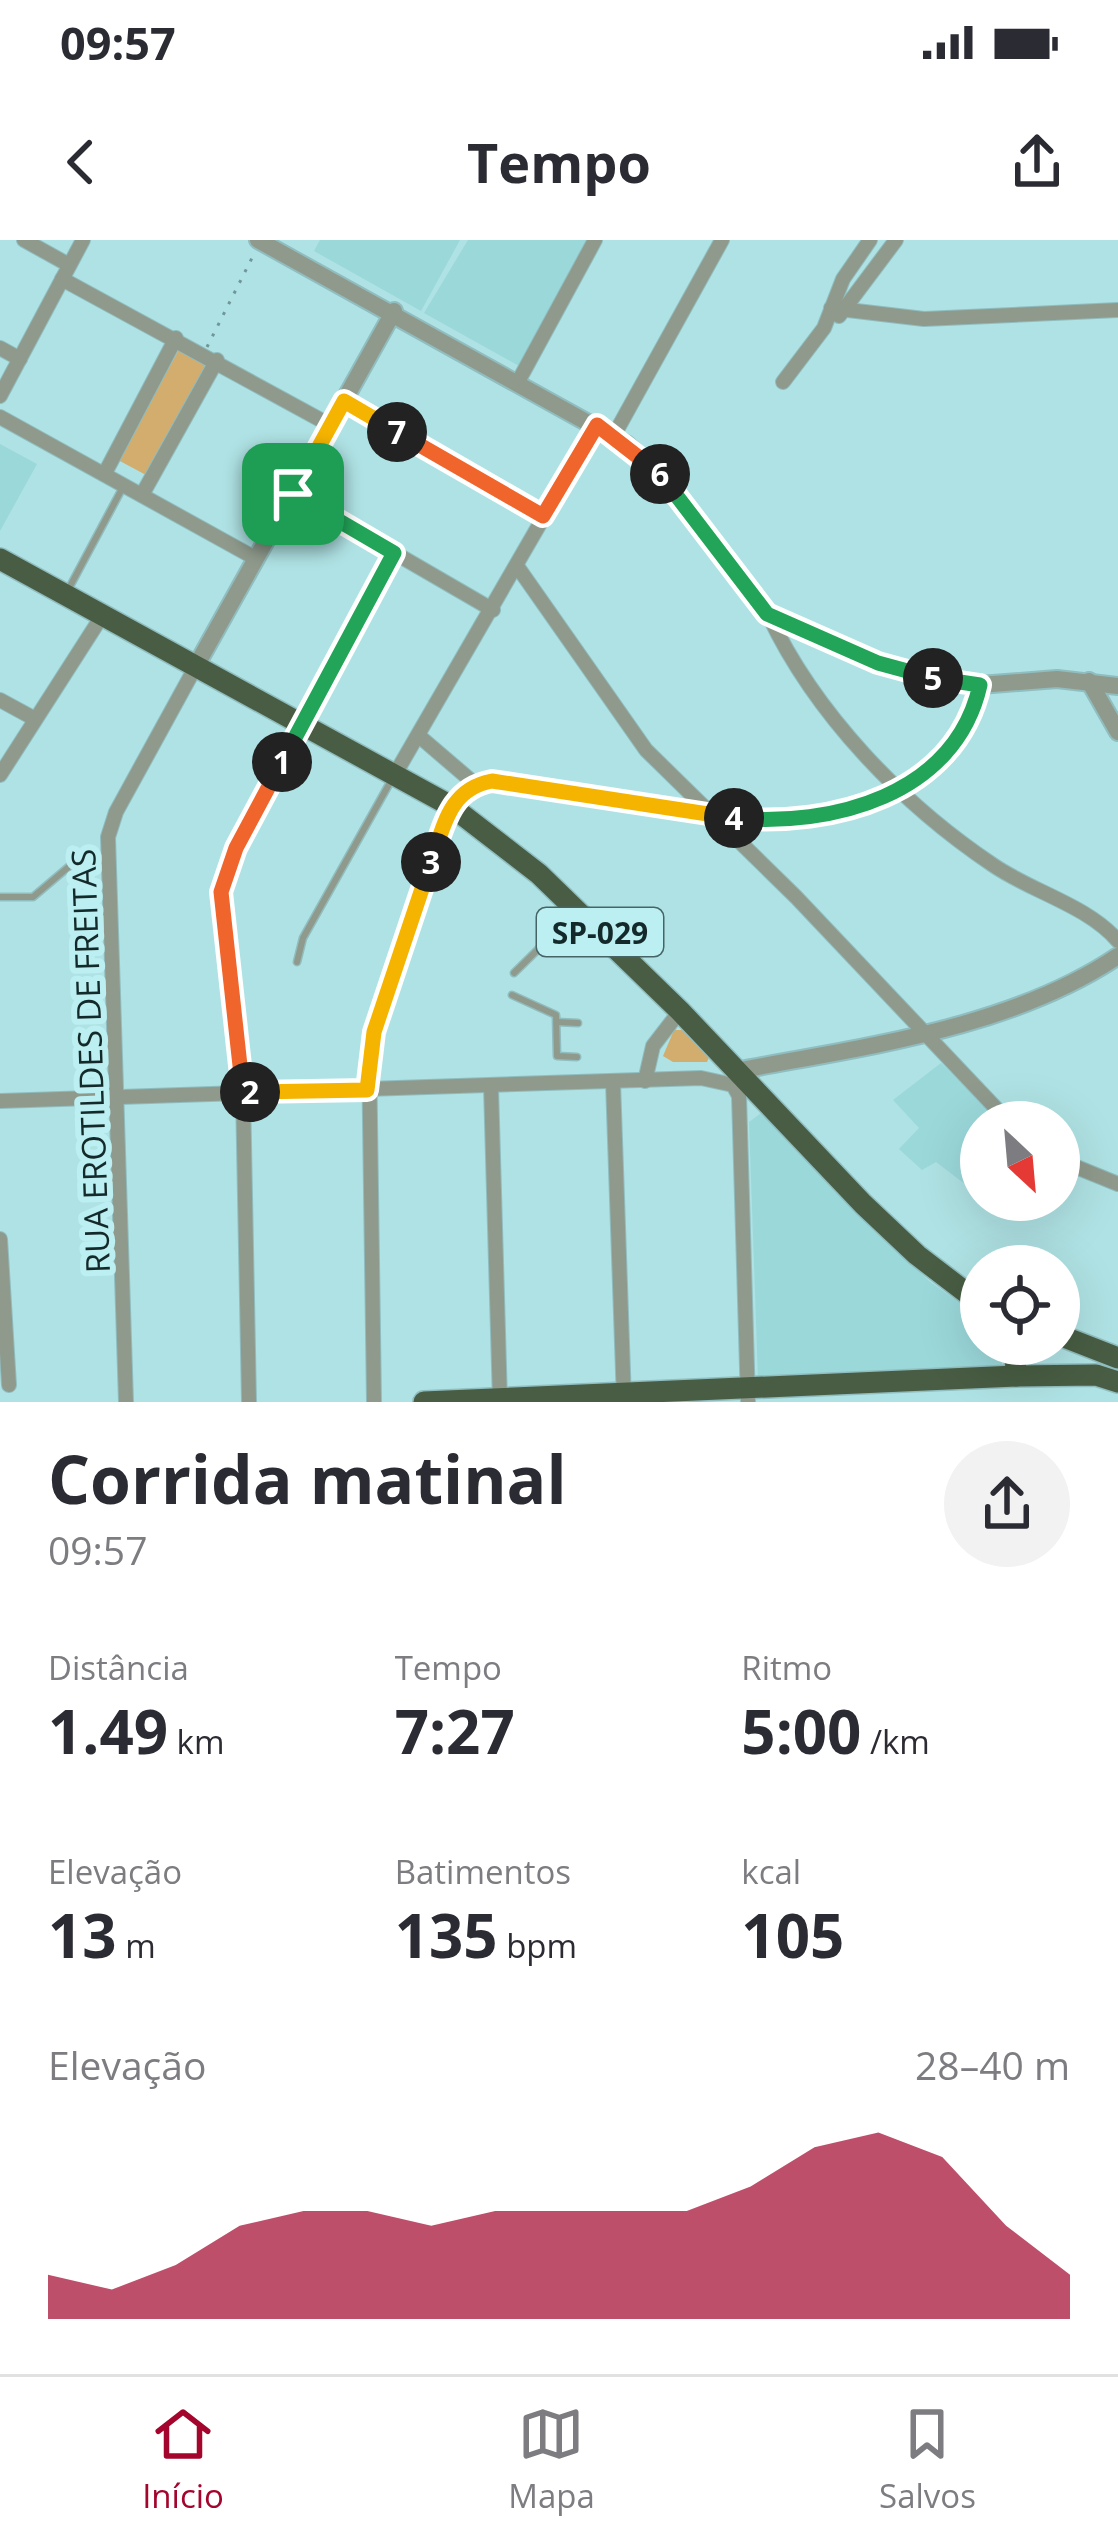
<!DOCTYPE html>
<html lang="pt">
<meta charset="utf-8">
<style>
:root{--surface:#fff;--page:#f2f2f3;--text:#2b2b33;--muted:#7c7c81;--line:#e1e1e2;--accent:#a3052c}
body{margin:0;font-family:"Open Sans",sans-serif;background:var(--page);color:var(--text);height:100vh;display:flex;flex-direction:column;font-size:45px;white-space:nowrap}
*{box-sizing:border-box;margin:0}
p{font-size:39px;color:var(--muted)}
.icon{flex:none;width:66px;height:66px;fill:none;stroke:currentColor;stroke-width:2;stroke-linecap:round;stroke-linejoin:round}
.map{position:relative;height:1162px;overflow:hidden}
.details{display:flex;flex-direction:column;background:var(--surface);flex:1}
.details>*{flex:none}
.needle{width:78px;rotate:154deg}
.tools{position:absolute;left:960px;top:861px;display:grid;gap:24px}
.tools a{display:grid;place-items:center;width:120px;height:120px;border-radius:50%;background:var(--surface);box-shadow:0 12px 48px #0002;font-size:60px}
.pin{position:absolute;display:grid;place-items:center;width:102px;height:102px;color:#fff;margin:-51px;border-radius:24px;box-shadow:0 6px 18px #0006}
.km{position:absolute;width:60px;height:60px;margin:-30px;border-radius:50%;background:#222;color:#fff;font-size:33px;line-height:60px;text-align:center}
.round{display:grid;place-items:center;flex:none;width:126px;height:126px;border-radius:63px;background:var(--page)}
.head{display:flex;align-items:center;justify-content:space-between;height:204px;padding:0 48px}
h1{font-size:66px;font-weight:700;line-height:90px}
.stats{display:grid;grid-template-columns:repeat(3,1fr);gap:18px;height:204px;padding:12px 48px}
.stats div{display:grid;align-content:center}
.stats b{font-size:60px;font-weight:700}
.stats small{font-size:33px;font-weight:400}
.stats p{font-size:33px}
.chart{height:336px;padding:24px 48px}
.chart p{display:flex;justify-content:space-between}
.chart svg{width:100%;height:216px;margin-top:12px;fill:var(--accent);opacity:.7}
.status{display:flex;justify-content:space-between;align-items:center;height:84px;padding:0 60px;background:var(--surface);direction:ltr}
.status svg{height:33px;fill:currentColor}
header{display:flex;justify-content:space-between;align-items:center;height:156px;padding:0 48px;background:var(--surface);font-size:54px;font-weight:700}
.menu{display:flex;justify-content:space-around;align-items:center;height:168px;border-top:3px solid var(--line);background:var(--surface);font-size:33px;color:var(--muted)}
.menu a{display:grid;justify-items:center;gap:6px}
.menu .current{color:var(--accent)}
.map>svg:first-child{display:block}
.built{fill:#9bd8da}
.green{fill:#d3ad6e}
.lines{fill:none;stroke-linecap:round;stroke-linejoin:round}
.service-casing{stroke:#90bdbf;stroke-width:9}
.minor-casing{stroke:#90bdbf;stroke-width:16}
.tertiary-casing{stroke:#90bdbf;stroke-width:20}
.trunk-casing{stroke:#90bdbf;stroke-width:24}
.path{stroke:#709698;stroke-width:3;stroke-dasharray:3 9;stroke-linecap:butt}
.service{stroke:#8f9a8c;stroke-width:6}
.minor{stroke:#8f9a8c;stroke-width:14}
.tertiary{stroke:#8f9a8c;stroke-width:16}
.trunk{stroke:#485d43;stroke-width:21}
.split-1-casing{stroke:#fff;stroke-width:24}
.split-2-casing{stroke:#fff;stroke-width:24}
.split-3-casing{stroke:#fff;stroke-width:24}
.split-4-casing{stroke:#fff;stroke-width:24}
.split-5-casing{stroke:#fff;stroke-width:24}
.split-6-casing{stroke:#fff;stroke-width:24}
.split-7-casing{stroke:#fff;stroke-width:24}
.split-8-casing{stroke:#fff;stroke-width:24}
.split-1{stroke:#22a559;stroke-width:15}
.split-2{stroke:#f0652b;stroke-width:15}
.split-3{stroke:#f5b400;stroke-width:15}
.split-4{stroke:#f5b400;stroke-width:15}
.split-5{stroke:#22a559;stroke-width:15}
.split-6{stroke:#22a559;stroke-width:15}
.split-7{stroke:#f0652b;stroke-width:15}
.split-8{stroke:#f5b400;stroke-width:15}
.labels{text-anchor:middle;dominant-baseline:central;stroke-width:12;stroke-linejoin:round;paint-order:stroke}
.shield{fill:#bceff1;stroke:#466465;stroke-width:3}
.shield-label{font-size:30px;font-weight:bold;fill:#142929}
.street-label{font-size:33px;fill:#142929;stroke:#bceff1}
</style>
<div class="status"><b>09:57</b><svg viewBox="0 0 49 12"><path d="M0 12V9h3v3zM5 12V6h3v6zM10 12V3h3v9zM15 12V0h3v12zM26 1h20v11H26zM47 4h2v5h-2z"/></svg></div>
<header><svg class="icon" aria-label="back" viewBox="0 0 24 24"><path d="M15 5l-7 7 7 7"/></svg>Tempo<svg class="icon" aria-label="share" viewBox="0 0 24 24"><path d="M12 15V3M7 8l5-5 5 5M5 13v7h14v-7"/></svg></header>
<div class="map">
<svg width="1118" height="1162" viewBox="0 0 1118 1162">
<rect width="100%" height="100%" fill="#afe2e4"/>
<g class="built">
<path d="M320,0H460L421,71L314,11Z"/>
<path d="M468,0H591L519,126L424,73Z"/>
<path d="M0,204L37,224L0,291Z"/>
<path d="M941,823L1002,882H981V927L965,944L936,922L922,930L899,909L919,888L893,860Z"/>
<path d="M761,873L929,1041L981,1078V1104H1007L1001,1126L758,1138L749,882Z"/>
</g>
<g class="green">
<path d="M181,106L210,121L146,235L118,220Z"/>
<path d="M674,790H684L710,815L707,822H673L663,816Z"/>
</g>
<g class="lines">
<g class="service-casing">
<g id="service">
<path d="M67,352L123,247"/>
<path d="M0,657H33L72,624L107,620"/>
<path d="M297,722L303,698L392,539"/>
<path d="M514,733L574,674"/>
<path d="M512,755L556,775L557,816L577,817"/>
<path d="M557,782L578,783"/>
</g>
</g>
<g class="minor-casing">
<g id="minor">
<path d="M24,0L69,25"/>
<path d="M62,39L330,185"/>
<path d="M831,68L924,79L1118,70"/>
<path d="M839,76L896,0"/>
<path d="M0,108L20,119"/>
<path d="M519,140L595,0"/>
<path d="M783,142L824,88L843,39L870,0"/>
<path d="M0,156L83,0"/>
<path d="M344,161L543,276"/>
<path d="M0,177L255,318"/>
<path d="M613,197L722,0"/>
<path d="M105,233L176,98"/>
<path d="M143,253L217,120"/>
<path d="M293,254L493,370"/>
<path d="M517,326L646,510L796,657L1009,882"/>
<path d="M768,374C815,474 902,564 993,625C1032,652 1087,665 1118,701"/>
<path d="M0,460L35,479"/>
<path d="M419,496L475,544"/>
<path d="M0,535L102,376"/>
<path d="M394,536L597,185"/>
<path d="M645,841L653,806L680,771"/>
<path d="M613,842L624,1161"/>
<path d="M491,847L500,1162"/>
<path d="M0,861L701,838L733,845L739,856L748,1162"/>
<path d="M1059,920L1118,944"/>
<path d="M0,999L9,1145"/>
<path d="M126,1162L108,597L116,572L195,428"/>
<path d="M249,1162L243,853L221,685V652L236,608L395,313"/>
<path d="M374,1162L369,810L457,558L475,544L492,541C626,553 814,630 925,528C950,505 972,479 980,445"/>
</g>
</g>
<g class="tertiary-casing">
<g id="tertiary">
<path d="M258,0L626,204L668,242L768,374L878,423L944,441L980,445L1057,439L1118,446"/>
<path d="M195,428L394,71"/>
<path d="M1089,441L1118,492"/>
<path d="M736,831C861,807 1010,789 1118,716"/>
</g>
</g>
<g class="trunk-casing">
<g id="trunk">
<path d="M0,319L451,566L539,634L680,771L863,964L917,1015L981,1064"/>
<path d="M1059,1095L1118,1118"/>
<path d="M1015,1104L1016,1136"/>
<path d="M424,1162L1016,1136L1096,1135L1118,1142"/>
</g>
</g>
<path class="path" d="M207,107L254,14"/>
<use href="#service" class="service"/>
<use href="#minor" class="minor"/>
<use href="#tertiary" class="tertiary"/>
<use href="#trunk" class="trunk"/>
</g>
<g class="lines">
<g class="split-1-casing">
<path id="split-1" d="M282,522L394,313L293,254"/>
</g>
<g class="split-2-casing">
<path id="split-2" d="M250,852L243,853L221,652L236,608L282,522"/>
</g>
<g class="split-3-casing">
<path id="split-3" d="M250,852L367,850L374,792L431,622"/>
</g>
<g class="split-4-casing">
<path id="split-4" d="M431,622C444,586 449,549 492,541L734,578"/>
</g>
<g class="split-5-casing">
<path id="split-5" d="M734,578C831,587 955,556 980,445L933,438"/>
</g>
<g class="split-6-casing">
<path id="split-6" d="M660,234L767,374L878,423L933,438"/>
</g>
<g class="split-7-casing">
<path id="split-7" d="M397,192L543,276L597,185L660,234"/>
</g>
<g class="split-8-casing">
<path id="split-8" d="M293,254L344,161L397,192"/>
</g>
<use href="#split-1" class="split-1"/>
<use href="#split-2" class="split-2"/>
<use href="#split-3" class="split-3"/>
<use href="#split-4" class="split-4"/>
<use href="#split-5" class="split-5"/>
<use href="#split-6" class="split-6"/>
<use href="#split-7" class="split-7"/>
<use href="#split-8" class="split-8"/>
</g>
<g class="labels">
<rect class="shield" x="537" y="668" width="126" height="48" rx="9"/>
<g class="shield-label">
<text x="600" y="692">SP-029</text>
</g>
<g class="street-label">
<text transform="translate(90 821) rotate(-92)">RUA EROTILDES DE FREITAS</text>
</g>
</g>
</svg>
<div class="tools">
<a><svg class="needle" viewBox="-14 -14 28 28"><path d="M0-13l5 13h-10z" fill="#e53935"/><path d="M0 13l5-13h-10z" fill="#7c7c81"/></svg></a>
<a><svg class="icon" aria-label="locate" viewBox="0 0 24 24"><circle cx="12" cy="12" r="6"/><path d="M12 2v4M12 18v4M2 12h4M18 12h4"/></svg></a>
</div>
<div class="pin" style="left:293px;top:254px;background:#1e9e55"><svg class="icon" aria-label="arrive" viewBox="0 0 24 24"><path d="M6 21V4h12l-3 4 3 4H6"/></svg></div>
<b class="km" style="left:282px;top:522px">1</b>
<b class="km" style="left:250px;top:852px">2</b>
<b class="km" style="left:431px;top:622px">3</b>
<b class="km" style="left:734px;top:578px">4</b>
<b class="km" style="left:933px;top:438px">5</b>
<b class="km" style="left:660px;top:234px">6</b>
<b class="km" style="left:397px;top:192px">7</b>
</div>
<section class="details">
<div class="head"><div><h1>Corrida matinal</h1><p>09:57</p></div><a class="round"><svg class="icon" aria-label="share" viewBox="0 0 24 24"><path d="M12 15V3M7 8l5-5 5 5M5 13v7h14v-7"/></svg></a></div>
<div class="stats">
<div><p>Distância</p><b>1.49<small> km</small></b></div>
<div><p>Tempo</p><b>7:27</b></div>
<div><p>Ritmo</p><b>5:00<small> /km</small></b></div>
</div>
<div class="stats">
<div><p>Elevação</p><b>13<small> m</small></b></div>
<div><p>Batimentos</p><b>135<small> bpm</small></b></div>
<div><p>kcal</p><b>105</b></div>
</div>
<div class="chart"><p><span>Elevação</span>28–40 m</p>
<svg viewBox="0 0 160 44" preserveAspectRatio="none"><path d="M0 44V35L10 38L20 33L30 25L40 22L50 22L60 25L70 22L80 22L90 22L100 22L110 17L120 9L130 6L140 11L150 25L160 35V44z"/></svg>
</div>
</section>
<nav class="menu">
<a class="current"><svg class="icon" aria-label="home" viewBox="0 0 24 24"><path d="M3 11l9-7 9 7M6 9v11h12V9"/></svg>Início</a>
<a><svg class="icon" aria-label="map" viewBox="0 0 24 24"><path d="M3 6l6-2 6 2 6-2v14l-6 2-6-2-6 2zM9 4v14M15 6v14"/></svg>Mapa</a>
<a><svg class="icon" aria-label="saved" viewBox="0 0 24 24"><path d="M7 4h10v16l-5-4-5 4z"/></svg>Salvos</a>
</nav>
